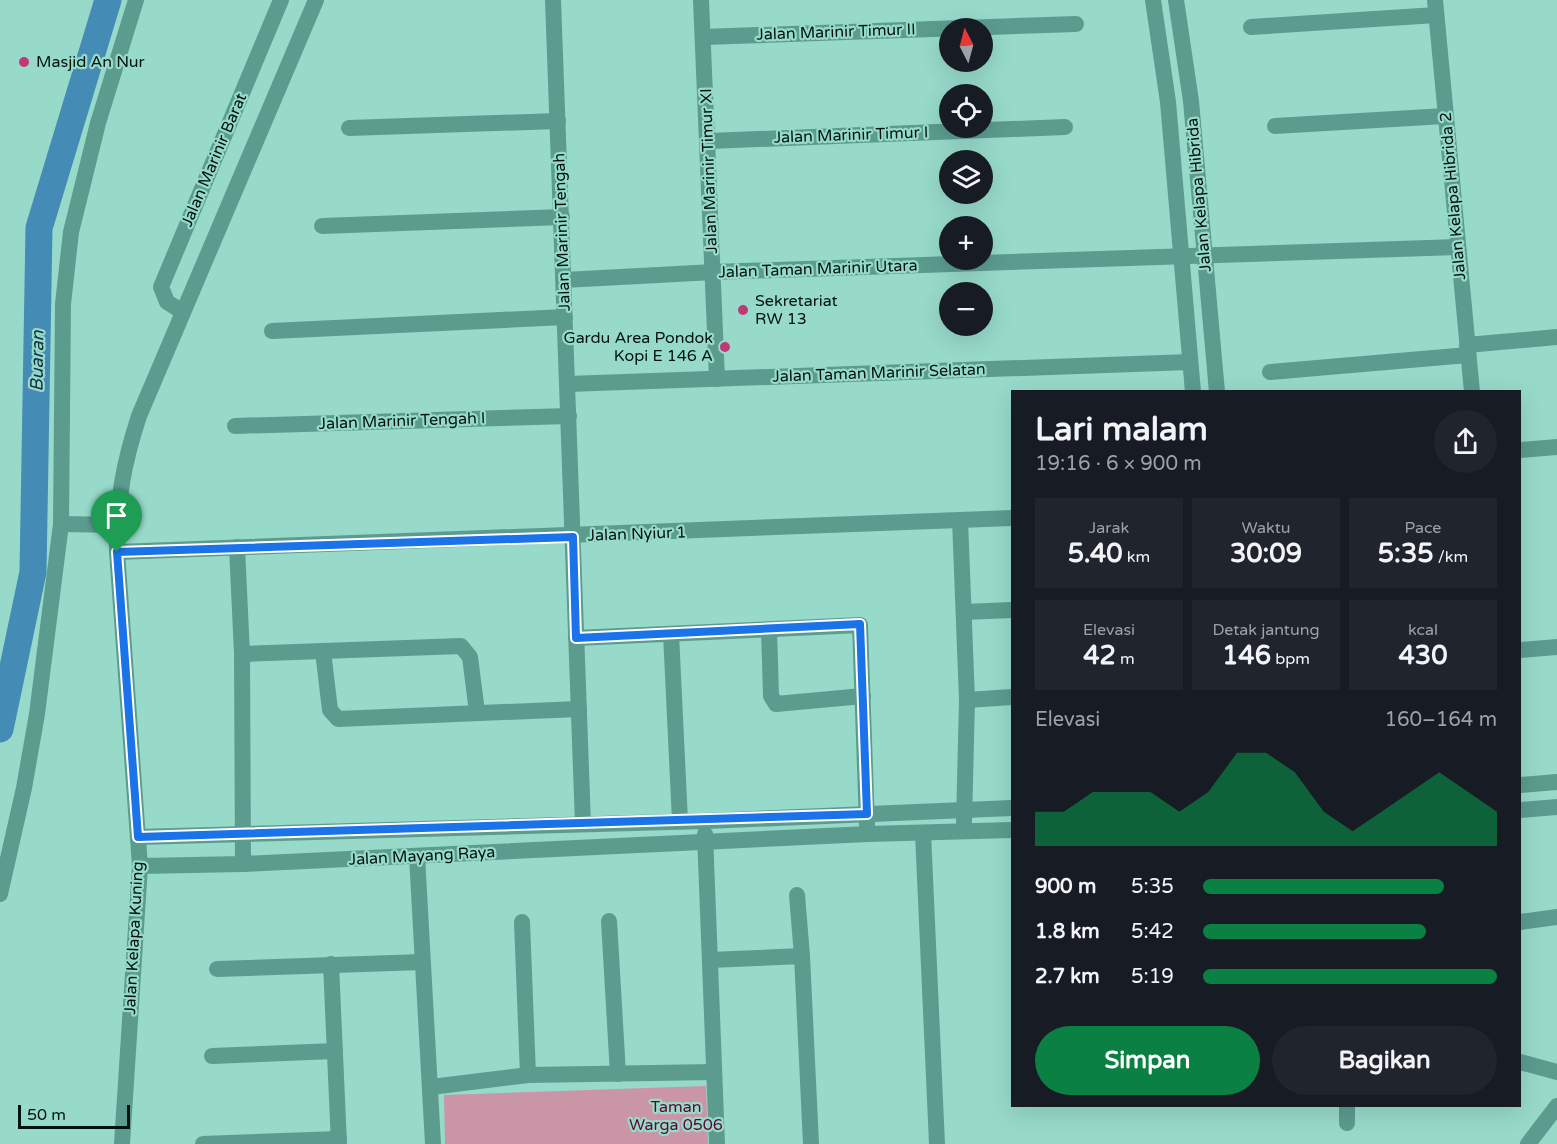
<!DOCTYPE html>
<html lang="id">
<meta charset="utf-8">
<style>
:root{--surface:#171b24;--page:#20242c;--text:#f1f3f6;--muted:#9ea1a6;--accent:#0b8043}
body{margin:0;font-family:"Varela Round",sans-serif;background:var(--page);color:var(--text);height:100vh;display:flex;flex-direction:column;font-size:22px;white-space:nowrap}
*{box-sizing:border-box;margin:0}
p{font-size:20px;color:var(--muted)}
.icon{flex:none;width:33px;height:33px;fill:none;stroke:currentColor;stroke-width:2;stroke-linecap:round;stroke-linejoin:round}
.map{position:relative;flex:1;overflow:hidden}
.details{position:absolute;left:1011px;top:390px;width:510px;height:717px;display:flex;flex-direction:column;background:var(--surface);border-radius:0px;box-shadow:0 6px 24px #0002}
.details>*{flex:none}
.needle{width:39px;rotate:354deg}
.buttons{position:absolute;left:939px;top:18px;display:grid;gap:12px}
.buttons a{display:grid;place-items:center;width:54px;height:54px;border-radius:50%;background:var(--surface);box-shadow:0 6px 24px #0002;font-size:30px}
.scale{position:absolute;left:18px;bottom:15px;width:112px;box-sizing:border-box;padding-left:6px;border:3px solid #00140f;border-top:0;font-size:16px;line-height:21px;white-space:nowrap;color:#00140f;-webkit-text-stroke:4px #97daca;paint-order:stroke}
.pin{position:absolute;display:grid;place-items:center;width:51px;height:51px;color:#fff;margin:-62px -26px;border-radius:50% 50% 50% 0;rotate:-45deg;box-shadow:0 0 6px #0007}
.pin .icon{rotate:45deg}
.round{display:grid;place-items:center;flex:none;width:63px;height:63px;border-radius:32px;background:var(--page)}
.head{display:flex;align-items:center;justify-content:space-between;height:102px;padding:0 24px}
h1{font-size:33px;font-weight:700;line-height:45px}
.figures{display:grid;grid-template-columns:repeat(3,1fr);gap:9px;height:102px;padding:6px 24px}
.figures div{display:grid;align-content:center;border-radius:0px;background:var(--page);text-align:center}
.figures b{font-size:26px;font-weight:700}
.figures small{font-size:16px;font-weight:400}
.figures p{font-size:16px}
.chart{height:168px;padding:12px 24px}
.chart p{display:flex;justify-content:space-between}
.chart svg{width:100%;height:108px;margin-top:6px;fill:var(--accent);opacity:.7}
.primary-button{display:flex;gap:12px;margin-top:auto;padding:12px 24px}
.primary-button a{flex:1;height:69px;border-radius:36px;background:var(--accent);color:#fff;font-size:24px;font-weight:700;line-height:69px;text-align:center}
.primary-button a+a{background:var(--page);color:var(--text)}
ul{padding:0 24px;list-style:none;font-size:20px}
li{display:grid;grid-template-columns:96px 72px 1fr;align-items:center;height:45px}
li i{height:15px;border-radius:8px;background:var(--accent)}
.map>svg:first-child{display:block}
.green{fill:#ca95a6}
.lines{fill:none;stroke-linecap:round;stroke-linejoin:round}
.river{stroke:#448bb6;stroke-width:27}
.minor{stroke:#5b9c8e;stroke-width:16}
.route-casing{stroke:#fff;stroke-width:12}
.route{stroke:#1a73e8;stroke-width:8}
.poi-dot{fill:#c03874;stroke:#97daca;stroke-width:2}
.labels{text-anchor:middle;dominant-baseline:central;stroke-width:4.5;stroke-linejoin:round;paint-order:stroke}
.street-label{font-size:16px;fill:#00140f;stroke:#97daca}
.poi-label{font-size:16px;fill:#00140f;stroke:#97daca;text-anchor:start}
.park-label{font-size:16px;fill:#600433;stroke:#97daca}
.water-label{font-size:18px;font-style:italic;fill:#103043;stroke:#97daca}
</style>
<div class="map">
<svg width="1557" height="1144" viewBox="0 0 1557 1144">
<rect width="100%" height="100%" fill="#97daca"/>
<path class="green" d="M706,1086L708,1144H445L444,1095Z"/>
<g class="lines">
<path class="river" d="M0,729L33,572L39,228L108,0"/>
<g class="minor">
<path d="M553,0L583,824"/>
<path d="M701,0L717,379"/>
<path d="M1153,0L1168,102L1193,392"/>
<path d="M1176,0L1191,101L1217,392"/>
<path d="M1435,0L1472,392"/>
<path d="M1251,27L1436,15"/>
<path d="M703,37L1076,24"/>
<path d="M1275,126L1445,116"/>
<path d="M349,128L558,121"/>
<path d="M709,141L1065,127"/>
<path d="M322,226L562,217"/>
<path d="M564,280L714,272L1458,247"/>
<path d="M183,312L167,302L161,287L281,0"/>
<path d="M272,331L565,317"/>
<path d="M1467,345L1557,337"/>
<path d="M1270,372L1468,355"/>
<path d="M568,384L1190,362"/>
<path d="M235,426L569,416"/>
<path d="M1520,450L1557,447"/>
<path d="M960,520L967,700L964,822"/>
<path d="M61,524L117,525"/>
<path d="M237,547L242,654L243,864"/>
<path d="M117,552L1012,518"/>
<path d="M964,612L1012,610"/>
<path d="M769,630L771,696L776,704L863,696"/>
<path d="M671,634L680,821"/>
<path d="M576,638L860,625L867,825"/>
<path d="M1520,650L1557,647"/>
<path d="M323,651L330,710L338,719L579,709"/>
<path d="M242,654L461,646L470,657L477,712"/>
<path d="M967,700L1012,697"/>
<path d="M1520,785L1557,782"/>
<path d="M1520,810L1557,807"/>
<path d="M923,833L937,1144"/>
<path d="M705,834L717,1144"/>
<path d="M138,837L706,821L1012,808"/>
<path d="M417,856L433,1144"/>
<path d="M140,866L243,864L868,834L1012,830"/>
<path d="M0,894L24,788L37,714L61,524L63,304L71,232L98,123L136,0"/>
<path d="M797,895L802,956"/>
<path d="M609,921L618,1074"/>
<path d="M522,922L528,1075"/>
<path d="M1520,922L1557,917"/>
<path d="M710,960L802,956L811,1144"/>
<path d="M331,964L339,1144"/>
<path d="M217,969L422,962"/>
<path d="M212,1056L335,1051"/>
<path d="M1520,1062L1557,1072"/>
<path d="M431,1087L528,1075L714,1072"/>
<path d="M1347,1123V1106"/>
<path d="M122,1144L140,866L117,552C117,500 123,465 139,416L316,0"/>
<path d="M203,1144L339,1139"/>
<path d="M1528,1144L1557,1106"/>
</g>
</g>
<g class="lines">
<g class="route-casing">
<path id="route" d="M573,537L576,638L860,624L867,814L138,837L117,552Z"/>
</g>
<use href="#route" class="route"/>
</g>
<g class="poi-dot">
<circle cx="24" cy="62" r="6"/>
<circle cx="743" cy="310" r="6"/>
<circle cx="725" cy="347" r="6"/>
</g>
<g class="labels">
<g class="street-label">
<text transform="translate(836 32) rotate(-2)">Jalan Marinir Timur II</text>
<text transform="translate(851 135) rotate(-2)">Jalan Marinir Timur I</text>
<text transform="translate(214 160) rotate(-67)">Jalan Marinir Barat</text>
<text transform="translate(709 171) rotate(-92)">Jalan Marinir Timur XI</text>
<text transform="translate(1199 195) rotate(-95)">Jalan Kelapa Hibrida</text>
<text transform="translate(1453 196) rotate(-95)">Jalan Kelapa Hibrida 2</text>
<text transform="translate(562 232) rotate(-92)">Jalan Marinir Tengah</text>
<text transform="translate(818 269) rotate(-2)">Jalan Taman Marinir Utara</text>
<text transform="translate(879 373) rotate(-2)">Jalan Taman Marinir Selatan</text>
<text transform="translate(402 421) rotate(-2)">Jalan Marinir Tengah I</text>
<text transform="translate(637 534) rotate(-2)">Jalan Nyiur 1</text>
<text transform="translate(422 856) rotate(-3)">Jalan Mayang Raya</text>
<text transform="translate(134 938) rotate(-87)">Jalan Kelapa Kuning</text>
</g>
<g class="poi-label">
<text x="36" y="62">Masjid An Nur</text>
<text x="755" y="301">Sekretariat<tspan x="755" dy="18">RW 13</tspan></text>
<text x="713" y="338" text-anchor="end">Gardu Area Pondok<tspan x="713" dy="18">Kopi E 146 A</tspan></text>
</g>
<g class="park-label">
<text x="676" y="1107">Taman<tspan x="676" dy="18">Warga 0506</tspan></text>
</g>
<g class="water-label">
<text transform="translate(37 361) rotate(-89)">Buaran</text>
</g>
</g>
</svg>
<div class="buttons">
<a><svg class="needle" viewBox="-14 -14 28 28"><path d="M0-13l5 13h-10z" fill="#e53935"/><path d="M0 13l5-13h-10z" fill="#9ea1a6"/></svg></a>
<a><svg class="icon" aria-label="locate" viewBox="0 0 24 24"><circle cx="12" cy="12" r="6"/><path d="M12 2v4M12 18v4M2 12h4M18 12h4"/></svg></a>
<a><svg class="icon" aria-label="layers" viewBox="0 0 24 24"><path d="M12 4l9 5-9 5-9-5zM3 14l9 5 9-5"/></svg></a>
<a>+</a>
<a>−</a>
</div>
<div class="scale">50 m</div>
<div class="pin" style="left:117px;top:552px;background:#1e9e55"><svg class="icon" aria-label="arrive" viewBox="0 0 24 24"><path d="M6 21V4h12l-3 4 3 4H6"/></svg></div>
<section class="details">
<div class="head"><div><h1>Lari malam</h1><p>19:16 · 6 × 900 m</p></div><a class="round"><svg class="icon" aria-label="share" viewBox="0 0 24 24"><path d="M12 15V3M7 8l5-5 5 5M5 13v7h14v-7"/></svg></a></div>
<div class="figures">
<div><p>Jarak</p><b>5.40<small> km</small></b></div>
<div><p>Waktu</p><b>30:09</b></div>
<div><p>Pace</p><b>5:35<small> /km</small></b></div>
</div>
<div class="figures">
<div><p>Elevasi</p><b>42<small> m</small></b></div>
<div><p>Detak jantung</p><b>146<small> bpm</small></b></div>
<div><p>kcal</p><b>430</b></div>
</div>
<div class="chart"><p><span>Elevasi</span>160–164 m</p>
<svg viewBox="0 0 160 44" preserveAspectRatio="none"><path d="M0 44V30L10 30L20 22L30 22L40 22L50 30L60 22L70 6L80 6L90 14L100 30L110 38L120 30L130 22L140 14L150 22L160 30V44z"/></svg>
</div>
<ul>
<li><b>900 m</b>5:35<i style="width:82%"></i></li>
<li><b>1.8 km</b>5:42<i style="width:76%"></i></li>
<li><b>2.7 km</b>5:19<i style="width:100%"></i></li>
</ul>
<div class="primary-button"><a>Simpan</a><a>Bagikan</a></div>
</section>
</div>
